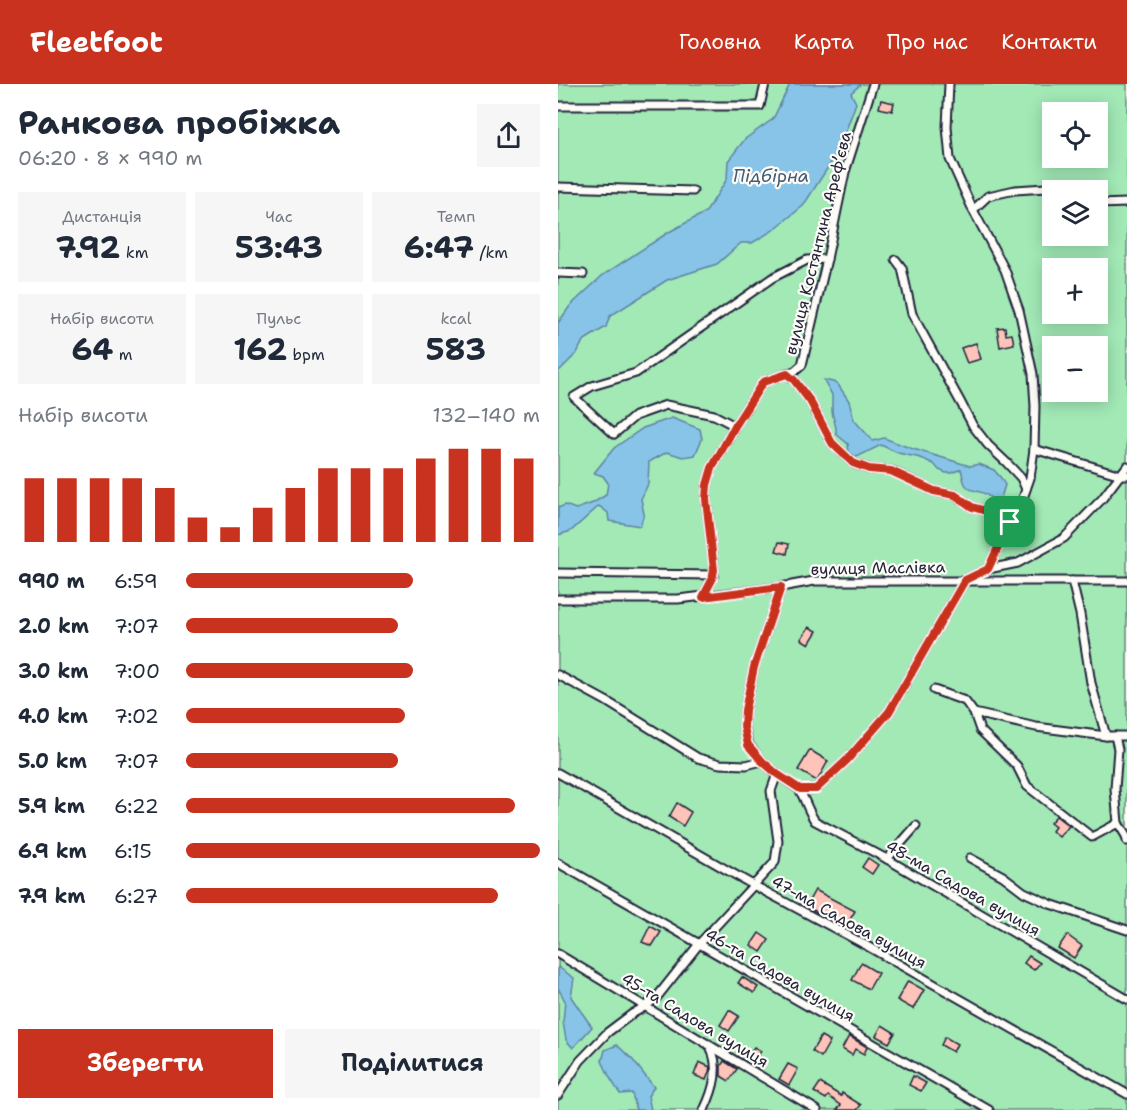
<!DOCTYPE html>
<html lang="uk">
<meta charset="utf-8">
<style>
:root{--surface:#fff;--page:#f6f6f7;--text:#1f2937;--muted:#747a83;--accent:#c8321e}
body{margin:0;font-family:"Shantell Sans",sans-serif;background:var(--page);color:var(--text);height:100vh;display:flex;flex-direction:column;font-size:22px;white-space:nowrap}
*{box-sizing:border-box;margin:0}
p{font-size:20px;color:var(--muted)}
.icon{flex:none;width:33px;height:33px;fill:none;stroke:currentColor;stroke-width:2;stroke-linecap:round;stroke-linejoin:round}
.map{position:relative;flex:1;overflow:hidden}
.details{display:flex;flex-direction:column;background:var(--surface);width:558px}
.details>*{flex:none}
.tools{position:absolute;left:484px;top:18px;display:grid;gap:12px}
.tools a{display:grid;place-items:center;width:66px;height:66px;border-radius:0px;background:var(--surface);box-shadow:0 3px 15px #0003;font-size:30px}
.pin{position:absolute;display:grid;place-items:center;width:51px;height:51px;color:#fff;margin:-26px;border-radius:12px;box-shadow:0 3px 9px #0006}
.round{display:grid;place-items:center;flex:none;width:63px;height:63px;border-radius:0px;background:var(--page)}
.head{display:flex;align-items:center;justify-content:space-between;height:102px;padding:0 18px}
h1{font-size:33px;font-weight:700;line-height:45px}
.figures{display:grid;grid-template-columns:repeat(3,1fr);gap:9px;height:102px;padding:6px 18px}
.figures div{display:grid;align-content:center;border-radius:0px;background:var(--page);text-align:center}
.figures b{font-size:30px;font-weight:700}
.figures small{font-size:16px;font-weight:400}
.figures p{font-size:16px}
.chart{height:168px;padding:12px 18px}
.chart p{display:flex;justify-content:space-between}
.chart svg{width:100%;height:108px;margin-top:6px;stroke:var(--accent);stroke-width:6}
.action{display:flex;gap:12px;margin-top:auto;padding:12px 18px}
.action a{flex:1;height:69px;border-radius:0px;background:var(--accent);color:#fff;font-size:24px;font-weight:700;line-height:69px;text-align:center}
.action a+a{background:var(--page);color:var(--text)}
ul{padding:0 18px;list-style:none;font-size:20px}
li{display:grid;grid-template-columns:96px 72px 1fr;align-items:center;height:45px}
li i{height:15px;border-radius:8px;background:var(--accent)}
header{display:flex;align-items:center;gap:36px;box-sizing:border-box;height:84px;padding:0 30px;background:var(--accent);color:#fff}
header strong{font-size:28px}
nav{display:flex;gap:33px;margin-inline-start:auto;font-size:21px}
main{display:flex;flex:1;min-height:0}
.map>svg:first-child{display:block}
.green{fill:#a2e9b6;stroke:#628678;stroke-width:1.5;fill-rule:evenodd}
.water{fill:#87c4e7;stroke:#5f83a2;stroke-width:1.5}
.building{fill:#ffc4b9;stroke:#22223b;stroke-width:1.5}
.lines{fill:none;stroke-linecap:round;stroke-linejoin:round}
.street-casing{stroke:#22223b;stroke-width:11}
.street{stroke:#fdfcf7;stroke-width:7}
.route-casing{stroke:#fff;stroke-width:12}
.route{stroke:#c8321e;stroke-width:8}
.labels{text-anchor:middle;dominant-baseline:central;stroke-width:4.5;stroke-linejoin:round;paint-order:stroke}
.street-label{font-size:16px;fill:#22223b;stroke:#fdfcf7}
.water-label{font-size:18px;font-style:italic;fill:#455b77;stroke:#fdfcf7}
</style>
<header>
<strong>Fleetfoot</strong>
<nav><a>Головна</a><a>Карта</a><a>Про нас</a><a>Контакти</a></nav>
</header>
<main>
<section class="details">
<div class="head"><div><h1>Ранкова пробіжка</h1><p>06:20 · 8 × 990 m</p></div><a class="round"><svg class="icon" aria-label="share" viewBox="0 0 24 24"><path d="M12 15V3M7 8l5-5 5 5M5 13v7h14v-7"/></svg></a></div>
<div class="figures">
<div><p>Дистанція</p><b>7.92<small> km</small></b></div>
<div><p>Час</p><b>53:43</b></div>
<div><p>Темп</p><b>6:47<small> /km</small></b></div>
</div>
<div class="figures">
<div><p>Набір висоти</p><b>64<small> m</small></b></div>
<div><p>Пульс</p><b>162<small> bpm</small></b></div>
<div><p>kcal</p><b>583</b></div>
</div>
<div class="chart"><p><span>Набір висоти</span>132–140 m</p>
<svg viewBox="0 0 160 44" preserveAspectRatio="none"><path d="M5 44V18M15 44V18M25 44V18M35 44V18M45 44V22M55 44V34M65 44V38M75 44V30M85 44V22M95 44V14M105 44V14M115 44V14M125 44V10M135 44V6M145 44V6M155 44V10"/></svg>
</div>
<ul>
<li><b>990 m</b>6:59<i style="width:64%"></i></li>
<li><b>2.0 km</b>7:07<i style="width:60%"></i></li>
<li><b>3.0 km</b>7:00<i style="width:64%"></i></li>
<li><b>4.0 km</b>7:02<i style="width:62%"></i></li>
<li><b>5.0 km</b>7:07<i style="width:60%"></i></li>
<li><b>5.9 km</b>6:22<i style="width:93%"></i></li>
<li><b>6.9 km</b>6:15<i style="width:100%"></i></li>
<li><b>7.9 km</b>6:27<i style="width:88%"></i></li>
</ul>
<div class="action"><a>Зберегти</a><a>Поділитися</a></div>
</section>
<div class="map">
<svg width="569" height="1026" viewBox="0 0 569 1026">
<rect width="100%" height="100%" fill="#fdfcf7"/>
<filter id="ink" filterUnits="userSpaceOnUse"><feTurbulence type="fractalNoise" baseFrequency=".0167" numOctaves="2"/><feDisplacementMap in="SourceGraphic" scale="12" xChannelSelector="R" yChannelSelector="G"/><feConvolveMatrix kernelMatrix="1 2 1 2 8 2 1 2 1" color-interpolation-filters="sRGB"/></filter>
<g filter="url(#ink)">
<path class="green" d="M0,0H569V1026H0ZM495,28H540V74H495ZM495,106H540V152H495ZM495,184H540V230H495ZM495,262H540V308H495Z"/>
<g class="water">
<path d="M232,0H303L293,9L298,19L280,68L245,122L214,147L194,159H183L159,180L109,196L52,232L48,243L25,257L19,269L0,288V239L12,222L45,191L111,148L148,128L169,95L170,77L187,55L215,35Z"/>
<path d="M266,296L279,299L291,317L296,336L315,357L326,354L352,364L412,382L421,380L436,386L443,394L447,401L442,417L436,418C426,403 413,411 407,400C405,396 404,389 403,385L394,389H388L381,386L376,380L363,374L340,369L323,361L299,373L291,369L290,360L278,350V344L274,328V311Z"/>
<path d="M114,334L142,345L144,355L137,371L125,373L109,368L91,378L90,400L83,415L86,430L82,442L51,437L50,429L41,422L13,447L0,451V424L7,421L18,425L35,419L48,411L50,399L45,392L36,389L56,364L85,344Z"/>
<path d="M0,883L16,894L13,913L34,943L15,964L8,956L5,938L7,917L0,904Z"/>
<path d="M59,961L74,975L96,1003L90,1012L93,1026H78L74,1009L62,1010L52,994L44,977L47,966Z"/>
</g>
<g class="building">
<path d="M323,16L336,19L334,27L321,24Z"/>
<path d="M447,243L448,251L454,250L456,260L442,263L439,244Z"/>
<path d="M418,259L423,275L409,279L403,264Z"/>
<path d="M221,458L231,460L229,470L218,467Z"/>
<path d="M251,543L259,547L251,560L243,555Z"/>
<path d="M252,666L270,677L259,697L240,686Z"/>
<path d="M119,719L133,728L125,742L111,733Z"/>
<path d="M498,732L511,742L501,753L494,747L497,743L492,739Z"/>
<path d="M310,774L320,781L314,790L304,783Z"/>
<path d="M257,806L297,827L287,844L248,822Z"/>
<path d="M92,842L103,848L94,862L84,858Z"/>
<path d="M201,849L211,856L203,868L193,861Z"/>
<path d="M509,851L524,862L516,874L500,864Z"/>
<path d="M471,872L482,879L476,886L466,879Z"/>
<path d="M303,879L320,889L311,905L294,896Z"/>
<path d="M184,893L200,903L196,909L180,899Z"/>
<path d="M350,897L366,906L355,925L339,916Z"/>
<path d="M171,926L181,932L171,947L162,941Z"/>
<path d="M324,941L337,949L331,959L318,952Z"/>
<path d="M263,952L272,957L263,973L254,967Z"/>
<path d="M291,952L309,963L306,970L297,965L294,971L284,965Z"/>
<path d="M387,953L399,960L395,968L383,961Z"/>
<path d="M196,963L203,967L196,978L189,973Z"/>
<path d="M166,977L179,985L171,997L163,992V982Z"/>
<path d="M141,978L152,983L151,988L148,996L136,991Z"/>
<path d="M230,980L240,985L231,1001L221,995Z"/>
<path d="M355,992L368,999L363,1007L351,1001Z"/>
<path d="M262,999L283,1012L284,1009L303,1021L299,1026H279L283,1021L270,1012L268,1015L256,1008Z"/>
</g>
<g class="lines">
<g class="street-casing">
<g id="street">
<path d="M391,0L389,43L392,75L415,126L447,186L461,226L475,290L477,322L476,365L472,394L464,417L452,438L430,485"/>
<path d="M0,22H202L207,0"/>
<path d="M0,103L135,107"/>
<path d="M540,120L569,119"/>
<path d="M415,126L430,112L457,106L488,104L495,108"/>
<path d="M338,176L344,184L354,230L403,319L415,342L430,361L449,379L463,394L468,405"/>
<path d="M0,189L25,190"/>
<path d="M229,290L236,296L252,317L274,359L295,379L311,385L334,387L376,407L397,411L414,423L442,431L452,438"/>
<path d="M177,342L156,331L108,321L77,332L56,350L16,313L34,302L78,289L214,194L249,176L269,175"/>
<path d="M476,365L563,391H569"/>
<path d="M0,489L156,491"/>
<path d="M409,495L430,485L460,479L506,454L544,415L569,382"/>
<path d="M514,497L522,530L533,599L548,652"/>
<path d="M223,503L196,583L187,626L186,643L191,661L204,677L219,690L241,705H258L289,676L331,628L407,496"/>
<path d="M145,513L154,496L156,486L148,415L149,401L154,384L177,342L205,298L237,287L244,281L269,175L287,88L315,0"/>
<path d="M0,515H120L223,503L256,497H569"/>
<path d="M0,591L48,617L140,674L162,680L188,681L204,677"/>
<path d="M376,606L407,617L416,629L478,643L548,652H569"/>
<path d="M416,629L422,646L459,682L469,702L534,753L560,739L568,752L569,757"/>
<path d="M557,652L560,665L557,705L560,739"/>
<path d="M0,689L195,801L302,858L569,1010"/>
<path d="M241,705C247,715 250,727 257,737L329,775L569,915"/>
<path d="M412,774L445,792L466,808L492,820L569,846"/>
<path d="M329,775L358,742"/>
<path d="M0,779L431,1026"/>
<path d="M0,870L259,1026"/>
<path d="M0,1011L22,977L50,948L74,930L88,922L99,913L141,860L217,778L220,757L213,707L219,690"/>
<path d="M146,1026C156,1005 163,982 151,960"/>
</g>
</g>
<use href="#street" class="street"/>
</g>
</g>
<g class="lines" filter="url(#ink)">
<g class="route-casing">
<path id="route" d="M229,290L236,296L252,317L274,359L295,379L311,385L333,387L376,407L397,411L414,423L442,431L452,438L430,485L407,496L331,628L289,676L258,705H242L219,690L204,677L190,661L186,643L187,626L196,583L223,503L145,513L154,496L156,486L148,415L149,401L154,384L177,342L205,298Z"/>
</g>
<use href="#route" class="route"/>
</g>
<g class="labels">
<g class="street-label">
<text transform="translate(260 159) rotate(-76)">вулиця Костянтина Арефʼєва</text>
<text transform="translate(320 484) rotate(-1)">вулиця Маслівка</text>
<text transform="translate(405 804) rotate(30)">48-ма Садова вулиця</text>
<text transform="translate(291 838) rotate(29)">47-ма Садова вулиця</text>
<text transform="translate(222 891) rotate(30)">46-та Садова вулиця</text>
<text transform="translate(137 936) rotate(31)">45-та Садова вулиця</text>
</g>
<g class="water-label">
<text x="213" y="92">Підбірна</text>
</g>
</g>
</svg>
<div class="tools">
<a><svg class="icon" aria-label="locate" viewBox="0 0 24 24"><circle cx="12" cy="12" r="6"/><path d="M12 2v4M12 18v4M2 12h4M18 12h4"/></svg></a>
<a><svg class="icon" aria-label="layers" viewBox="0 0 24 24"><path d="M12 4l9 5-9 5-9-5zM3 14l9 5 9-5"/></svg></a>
<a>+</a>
<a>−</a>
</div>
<div class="pin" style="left:452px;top:438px;background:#1e9e55"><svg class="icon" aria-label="arrive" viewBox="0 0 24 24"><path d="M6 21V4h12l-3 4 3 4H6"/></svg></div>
</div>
</main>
